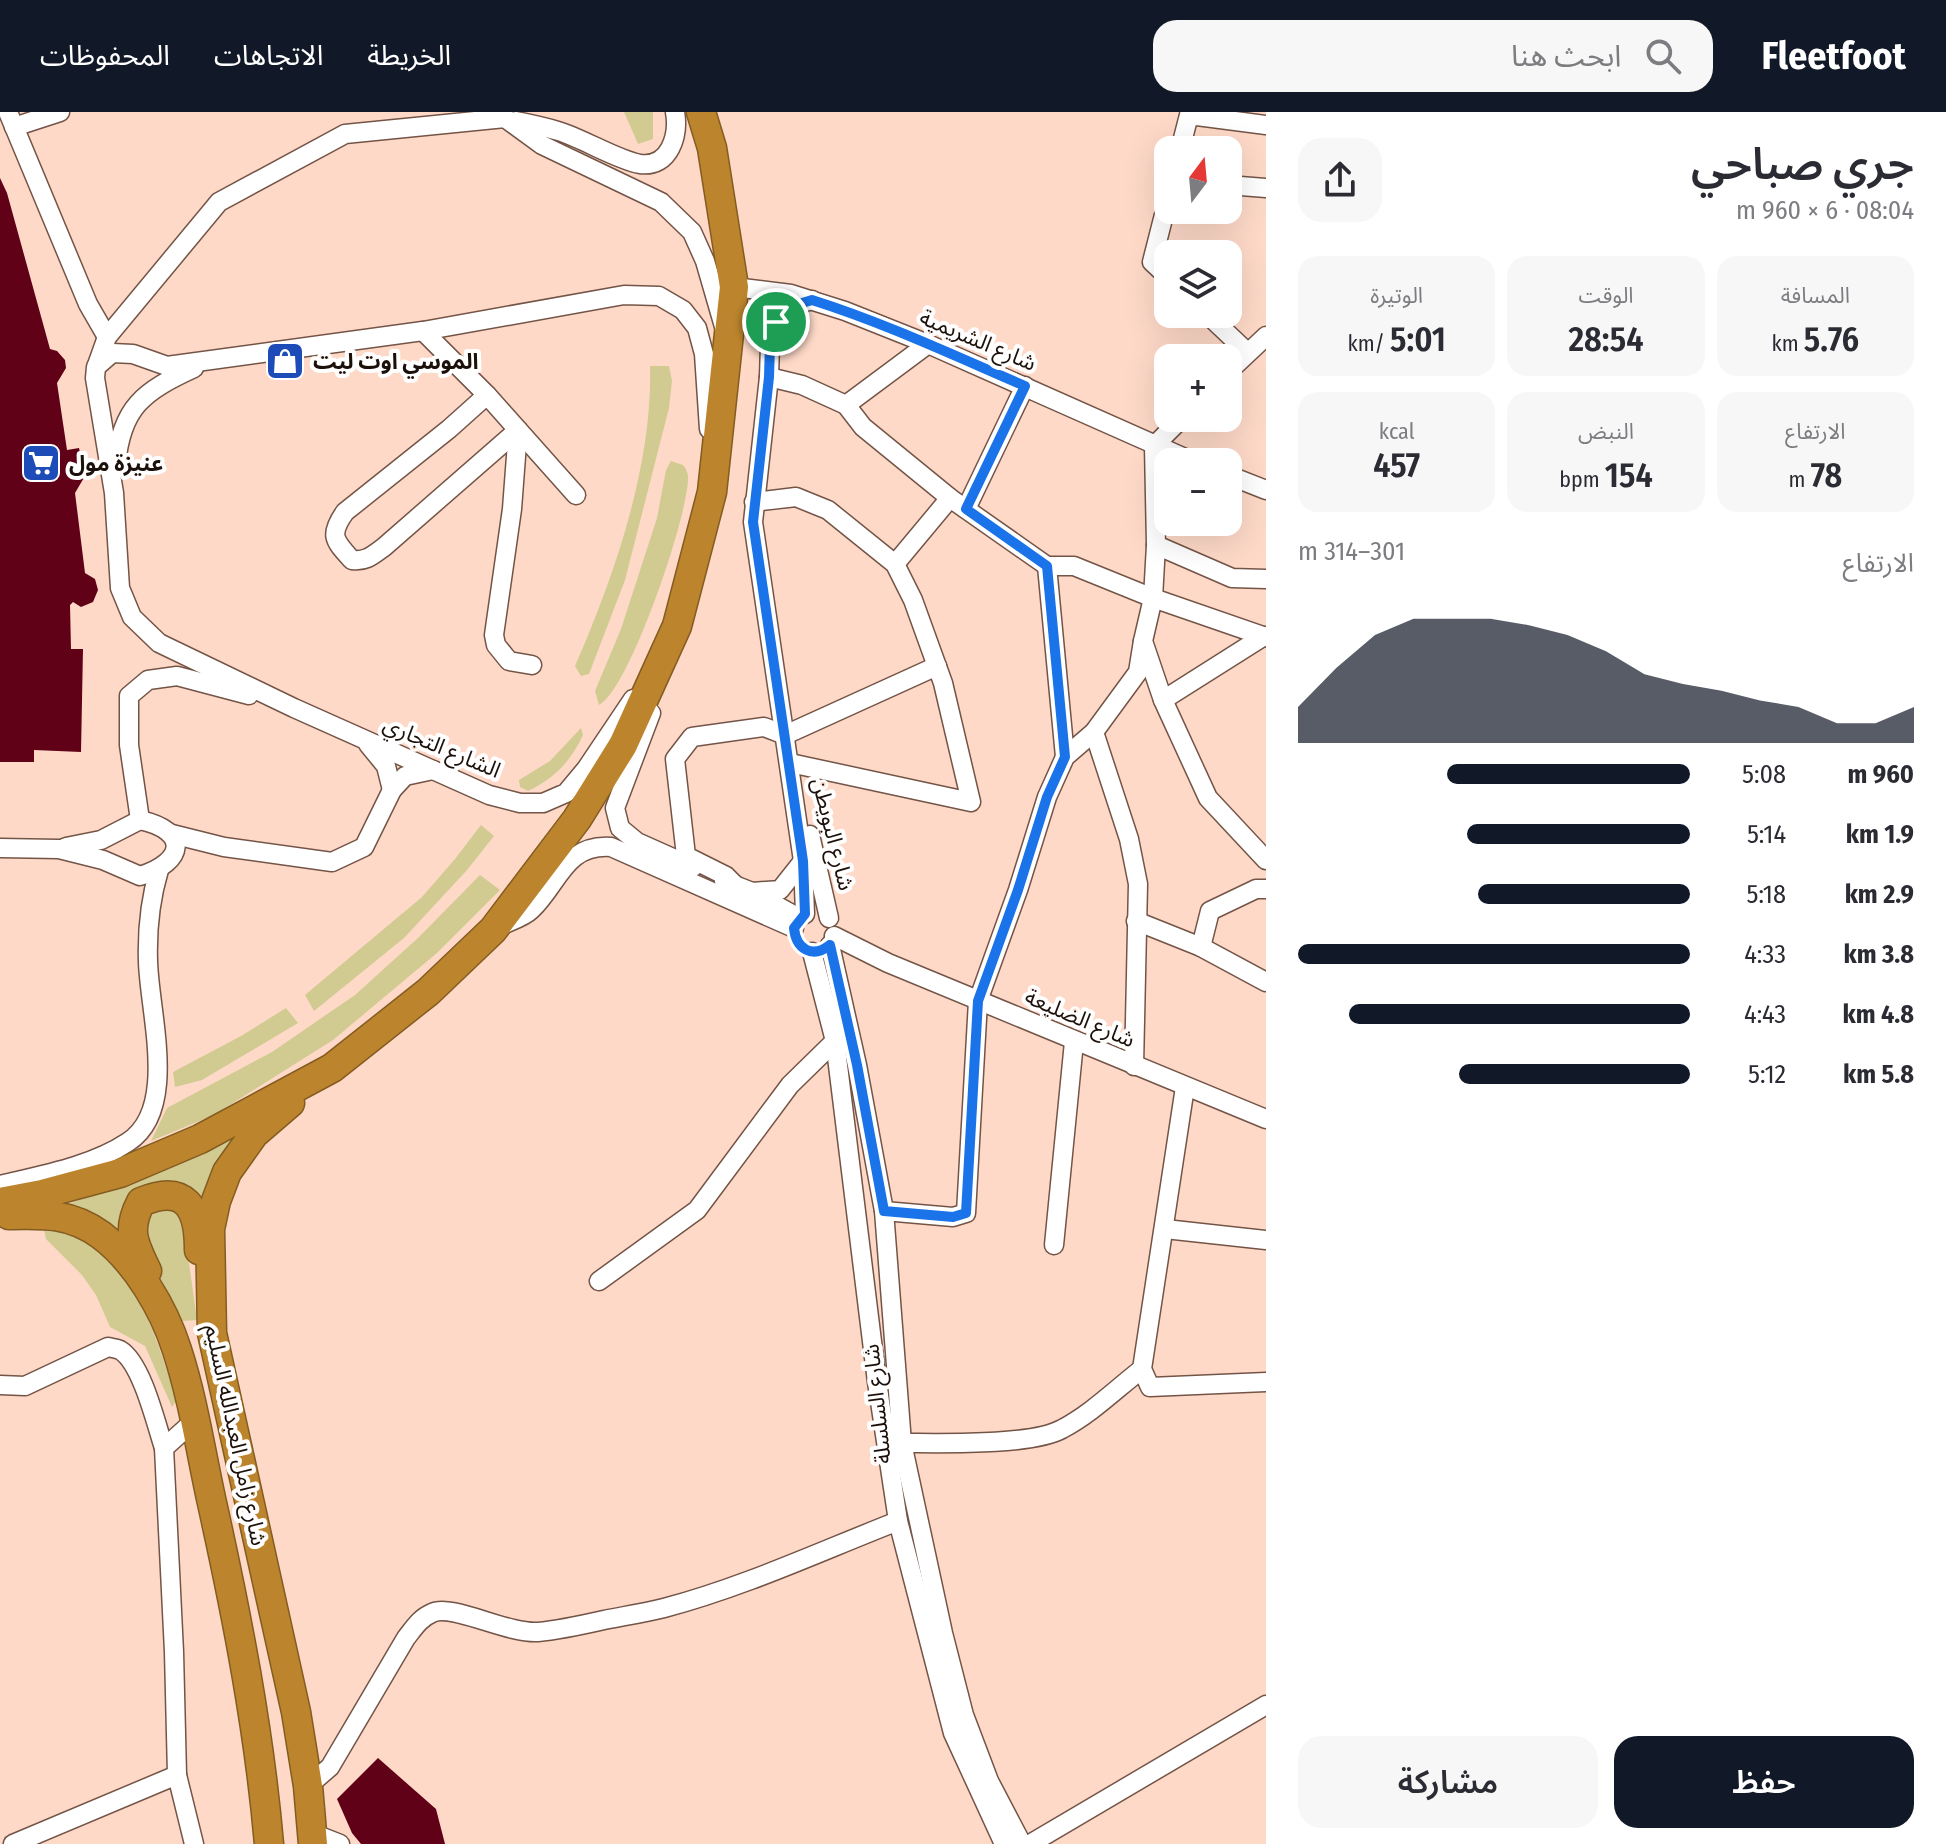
<!DOCTYPE html>
<html lang="ar">
<meta charset="utf-8">
<style>
:root{--surface:#fff;--page:#f7f7f7;--text:#2b2b33;--muted:#7c7c81;--accent:#111827}
body{margin:0;font-family:"Fira Sans Condensed","Noto Sans Arabic",sans-serif;background:var(--page);color:var(--text);direction:rtl;height:100vh;display:flex;flex-direction:column;font-size:30px;white-space:nowrap}
*{box-sizing:border-box;margin:0}
p{font-size:26px;color:var(--muted)}
.icon{flex:none;width:44px;height:44px;fill:none;stroke:currentColor;stroke-width:2;stroke-linecap:round;stroke-linejoin:round}
.map{position:relative;flex:1;overflow:hidden;direction:ltr}
.drawer{display:flex;flex-direction:column;background:var(--surface);width:680px}
.drawer>*{flex:none}
.needle{width:52px;rotate:16deg}
.controls{position:absolute;left:1154px;top:24px;display:grid;gap:16px}
.controls a{display:grid;place-items:center;width:88px;height:88px;border-radius:16px;background:var(--surface);box-shadow:0 8px 32px #0002;font-size:40px}
.pin{position:absolute;display:grid;place-items:center;width:68px;height:68px;color:#fff;margin:-34px;border:4px solid #fff;border-radius:50%;box-shadow:0 2px 8px #0007}
.round{display:grid;place-items:center;flex:none;width:84px;height:84px;border-radius:24px;background:var(--page)}
.overview{display:flex;align-items:center;justify-content:space-between;height:136px;padding:0 32px}
h1{font-size:44px;font-weight:600;line-height:60px}
.metrics{display:grid;grid-template-columns:repeat(3,1fr);gap:12px;height:136px;padding:8px 32px}
.metrics div{display:grid;align-content:center;border-radius:20px;background:var(--page);text-align:center}
.metrics b{font-size:34px;font-weight:600}
.metrics small{font-size:22px;font-weight:400}
.metrics p{font-size:22px}
.chart{height:224px;padding:16px 32px}
.chart p{display:flex;justify-content:space-between}
.chart svg{width:100%;height:144px;margin-top:8px;fill:var(--accent);opacity:.7}
.button{display:flex;gap:16px;margin-top:auto;padding:16px 32px}
.button a{flex:1;height:92px;border-radius:24px;background:var(--accent);color:#fff;font-size:32px;font-weight:600;line-height:92px;text-align:center}
.button a+a{background:var(--page);color:var(--text)}
ul{padding:0 32px;list-style:none;font-size:26px}
li{display:grid;grid-template-columns:128px 96px 1fr;align-items:center;height:60px}
li i{height:20px;border-radius:10px;background:var(--accent)}
header{display:flex;align-items:center;gap:48px;box-sizing:border-box;height:112px;padding:0 40px;background:var(--accent);color:#fff}
header strong{font-size:38px}
nav{display:flex;gap:44px;margin-inline-start:auto;font-size:28px}
.search{width:560px;height:72px;background:var(--page);display:flex;align-items:center;gap:20px;box-sizing:border-box;padding:0 28px;border-radius:24px;color:var(--muted);font-size:30px}
main{display:flex;flex:1;min-height:0}
.map>svg:first-child{display:block}
.green{fill:#d1cb92}
.building{fill:#610118}
.lines{fill:none;stroke-linecap:round;stroke-linejoin:round}
.minor-casing{stroke:#735446;stroke-width:21}
.highway-casing{stroke:#845c21;stroke-width:31}
.minor{stroke:#fff;stroke-width:18}
.highway{stroke:#bc852d;stroke-width:28}
.route-casing{stroke:#fff;stroke-width:16}
.route{stroke:#1a73e8;stroke-width:10}
.labels{text-anchor:middle;dominant-baseline:central;stroke-width:8;stroke-linejoin:round;paint-order:stroke}
.street-label{font-size:22px;fill:#1c100a;stroke:#fff}
.poi-label{font-size:22px;font-weight:bold;fill:#1c100a;stroke:#fff;text-anchor:start}
</style>
<header>
<strong>Fleetfoot</strong>
<div class="search"><svg class="icon" aria-label="search" viewBox="0 0 24 24"><circle cx="10" cy="10" r="6"/><path d="M15 15l6 6"/></svg>ابحث هنا</div>
<nav><a>الخريطة</a><a>الاتجاهات</a><a>المحفوظات</a></nav>
</header>
<main>
<section class="drawer">
<div class="overview"><div><h1>جري صباحي</h1><p>08:04 · 6 × 960 m</p></div><a class="round"><svg class="icon" aria-label="share" viewBox="0 0 24 24"><path d="M12 15V3M7 8l5-5 5 5M5 13v7h14v-7"/></svg></a></div>
<div class="metrics">
<div><p>المسافة</p><b>5.76<small> km</small></b></div>
<div><p>الوقت</p><b>28:54</b></div>
<div><p>الوتيرة</p><b>5:01<small> /km</small></b></div>
</div>
<div class="metrics">
<div><p>الارتفاع</p><b>78<small> m</small></b></div>
<div><p>النبض</p><b>154<small> bpm</small></b></div>
<div><p>kcal</p><b>457</b></div>
</div>
<div class="chart"><p><span>الارتفاع</span>301–314 m</p>
<svg viewBox="0 0 160 44" preserveAspectRatio="none"><path d="M0 44V33L10 21L20 11L30 6L40 6L50 6L60 8L70 11L80 16L90 23L100 26L110 28L120 31L130 33L140 38L150 38L160 33V44z"/></svg>
</div>
<ul>
<li><b>960 m</b>5:08<i style="width:62%"></i></li>
<li><b>1.9 km</b>5:14<i style="width:57%"></i></li>
<li><b>2.9 km</b>5:18<i style="width:54%"></i></li>
<li><b>3.8 km</b>4:33<i style="width:100%"></i></li>
<li><b>4.8 km</b>4:43<i style="width:87%"></i></li>
<li><b>5.8 km</b>5:12<i style="width:59%"></i></li>
</ul>
<div class="button"><a>حفظ</a><a>مشاركة</a></div>
</section>
<div class="map">
<svg width="1266" height="1732" viewBox="0 0 1266 1732">
<rect width="100%" height="100%" fill="#fed9c8"/>
<g class="green">
<path d="M624,0H653V27L638,32Z"/>
<path d="M650,254H669L672,269L669,296L625,468L589,562L581,564L575,554C614,465 653,353 650,254Z"/>
<path d="M671,349L683,353C685,355 688,361 688,364C690,400 629,579 599,593L595,579L621,517L657,406L666,358Z"/>
<path d="M581,616L583,623C571,649 554,667 528,679L520,675L519,668L550,649Z"/>
<path d="M481,713L494,724L467,758L404,826L314,899L305,883L422,785L455,747Z"/>
<path d="M480,763L500,778L437,841L333,928L214,1003L151,1029L167,996L272,940L355,883L418,826Z"/>
<path d="M286,896L298,911L202,968L175,975L173,960L241,924Z"/>
<path d="M242,1021L201,1100L158,1071C124,1079 130,1105 128,1134L63,1094L177,1052Z"/>
<path d="M172,1093L191,1122L189,1151L197,1208L182,1209L150,1146L145,1103Z"/>
<path d="M52,1116C131,1133 154,1220 177,1288L172,1295L145,1234L110,1215L96,1183L82,1163L46,1127L44,1118Z"/>
</g>
<g class="building">
<path d="M0,66L7,81L50,237L57,239L65,248L66,256L57,271L67,338L79,336L85,364L75,381L85,461L95,467L98,478L93,490L81,495L73,490L70,493L71,537H83L81,640L34,638V650H0Z"/>
<path d="M378,1646L436,1697L445,1732H361L352,1721L337,1687Z"/>
</g>
<g class="lines">
<g class="minor-casing">
<g id="minor">
<path d="M8,0L88,192L107,225"/>
<path d="M516,9C530,12 545,15 558,19C582,26 617,48 640,52C670,56 679,23 675,0"/>
<path d="M14,15L60,0"/>
<path d="M1180,38L1189,3L1266,13"/>
<path d="M1228,73L1266,76"/>
<path d="M1168,87L1152,150L1168,165"/>
<path d="M734,175L791,182L845,199L928,232L1194,350"/>
<path d="M1207,202L1247,240"/>
<path d="M423,219L487,283L576,383"/>
<path d="M97,253L107,225L219,90L345,22L505,6L542,33L661,90L692,120L705,149L725,218"/>
<path d="M1228,260L1266,224"/>
<path d="M769,265L802,273L846,293L863,315L950,386L1047,454H1074L1153,486L1266,525"/>
<path d="M487,283L449,317L345,400C328,424 335,429 352,448C366,450 373,443 384,435L518,318"/>
<path d="M846,293L928,232"/>
<path d="M1182,306L1154,334L1156,433L1232,466L1266,467"/>
<path d="M518,318L512,397L494,523L496,533L509,549L532,553"/>
<path d="M116,353C121,295 144,279 194,256"/>
<path d="M1228,363L1266,378"/>
<path d="M754,390L796,385L828,398L895,452L913,488L943,571L971,690L790,651"/>
<path d="M966,397L1025,274"/>
<path d="M1156,433L1153,486L1143,529L1163,588L1208,686L1266,748"/>
<path d="M895,452L950,386"/>
<path d="M1047,454L1065,645"/>
<path d="M633,587L586,657L566,681L543,691H520L489,683L433,658L294,596L159,531L132,505L120,476L114,381L95,266L96,255L112,241L133,242L167,254L423,219L624,183L659,184L683,198L697,216L704,242L709,317"/>
<path d="M1163,588L1264,524"/>
<path d="M651,601L615,696L620,716L637,730L693,755"/>
<path d="M1094,620L1129,727L1138,772L1134,954"/>
<path d="M368,632L386,654L392,678"/>
<path d="M172,722L224,735L332,750L364,735L392,678L405,664L433,658"/>
<path d="M810,723L829,806"/>
<path d="M66,735L101,728L140,708"/>
<path d="M0,736L59,737L103,748L140,764C185,750 190,719 140,708L129,633V584L148,568L177,564L249,583"/>
<path d="M724,769L752,780L799,806"/>
<path d="M736,774L726,764L686,744L675,647L692,625L764,615L785,623L937,554"/>
<path d="M752,780L780,778L803,749"/>
<path d="M805,802L803,749L753,410L769,265L770,232L776,210L786,196L812,188"/>
<path d="M1136,809L1201,835L1210,799L1256,777H1266"/>
<path d="M502,813C511,809 524,805 531,798C559,772 564,732 611,735L794,816"/>
<path d="M834,824L888,851L1266,1007"/>
<path d="M830,833L857,953L884,1099L902,1331L943,1521L964,1603L989,1669L1022,1732"/>
<path d="M1201,835L1266,870"/>
<path d="M812,840L835,929L877,1270L898,1409L953,1621L1004,1732"/>
<path d="M1185,975L1142,1257L1150,1275L1266,1270"/>
<path d="M0,1073C42,1063 92,1054 128,1030C179,997 149,900 148,849C147,817 150,788 159,758"/>
<path d="M884,1099L953,1105L966,1101L978,889L1018,778L1047,685L1065,645L1094,620L1138,560L1143,529"/>
<path d="M1165,1117L1266,1128"/>
<path d="M1054,1133L1074,930"/>
<path d="M599,1169L697,1098L790,973L835,929"/>
<path d="M0,1273L25,1274L108,1235C112,1236 116,1236 120,1238C142,1251 156,1312 164,1336"/>
<path d="M902,1331C939,1331 1032,1334 1062,1317C1091,1302 1116,1277 1142,1257"/>
<path d="M177,1663L174,1540L164,1336L194,1309"/>
<path d="M308,1674L330,1655L406,1526C414,1516 420,1506 432,1501C451,1491 507,1522 538,1520C560,1518 582,1513 604,1508C624,1504 644,1501 664,1496C744,1475 821,1439 898,1409"/>
<path d="M312,1721L340,1732"/>
<path d="M13,1732L177,1663L194,1732"/>
<path d="M1030,1732L1266,1593"/>
</g>
</g>
<g class="highway-casing">
<g id="highway">
<path d="M290,991L254,1022L227,1060L216,1089L210,1117L212,1221L296,1600L308,1674L313,1732"/>
<path d="M0,1090L42,1082L120,1061L200,1027L332,956L428,880L493,818L577,707L623,633L677,514L712,380L734,175L712,36L701,0"/>
<path d="M9,1103C44,1102 71,1101 101,1123C136,1149 164,1197 177,1238C193,1287 201,1341 212,1391C237,1504 259,1617 269,1732"/>
<path d="M147,1159C134,1132 126,1118 141,1090C186,1071 199,1096 199,1138"/>
</g>
</g>
<use href="#minor" class="minor"/>
<use href="#highway" class="highway"/>
</g>
<g class="lines">
<g class="route-casing">
<path id="route" d="M812,188C885,211 955,244 1025,274L966,397L1047,454L1065,645L1047,685L1018,778L978,889L966,1101L953,1105L884,1099L857,953L830,833C812,847 796,837 794,816L805,802L803,749L753,410L769,265L770,232L776,210L786,196Z"/>
</g>
<use href="#route" class="route"/>
</g>
<defs>
<g id="shop-square" transform="scale(2)"><rect x="-9" y="-9" width="18" height="18" rx="4" fill="#1d4cb9" stroke="#fff"/><path d="M-5-2.5h2.3a2.7 3.5 0 0 1 5.4 0H5L5.5 6h-11ZM-1.5-2.5h3a1.5 2.3 0 0 0-3 0Z" fill="#fff"/></g>
<g id="supermarket-square" transform="scale(2)"><rect x="-9" y="-9" width="18" height="18" rx="4" fill="#1d4cb9" stroke="#fff"/><path d="M-6-5.5h2.5l.6 2H6L4.5 2H-2.5L-4.4-4H-6ZM-1.5 3.2a1.3 1.3 0 1 0 .1 0ZM3 3.2a1.3 1.3 0 1 0 .1 0Z" fill="#fff"/></g>
</defs>
<g fill-rule="evenodd">
<use href="#shop-square" x="285" y="249"/>
<use href="#supermarket-square" x="41" y="351"/>
</g>
<g class="labels">
<g class="street-label">
<text transform="translate(978 228) rotate(23)">شارع الشريمية</text>
<text transform="translate(442 635) rotate(23)">الشارع التجاري</text>
<text transform="translate(833 722) rotate(76)">شارع البويطن</text>
<text transform="translate(1080 906) rotate(23)">شارع الضليعة</text>
<text transform="translate(877 1292) rotate(-96)">شارع السلسلة</text>
<text transform="translate(236 1323) rotate(78)">شارع زامل العبدالله السليم</text>
</g>
<g class="poi-label">
<text x="313" y="249">الموسي اوت ليت</text>
<text x="69" y="351">عنيزة مول</text>
</g>
</g>
</svg>
<div class="controls">
<a><svg class="needle" viewBox="-14 -14 28 28"><path d="M0-13l5 13h-10z" fill="#e53935"/><path d="M0 13l5-13h-10z" fill="#7c7c81"/></svg></a>
<a><svg class="icon" aria-label="layers" viewBox="0 0 24 24"><path d="M12 4l9 5-9 5-9-5zM3 14l9 5 9-5"/></svg></a>
<a>+</a>
<a>−</a>
</div>
<div class="pin" style="left:776px;top:210px;background:#1e9e55"><svg class="icon" aria-label="arrive" viewBox="0 0 24 24"><path d="M6 21V4h12l-3 4 3 4H6"/></svg></div>
</div>
</main>
